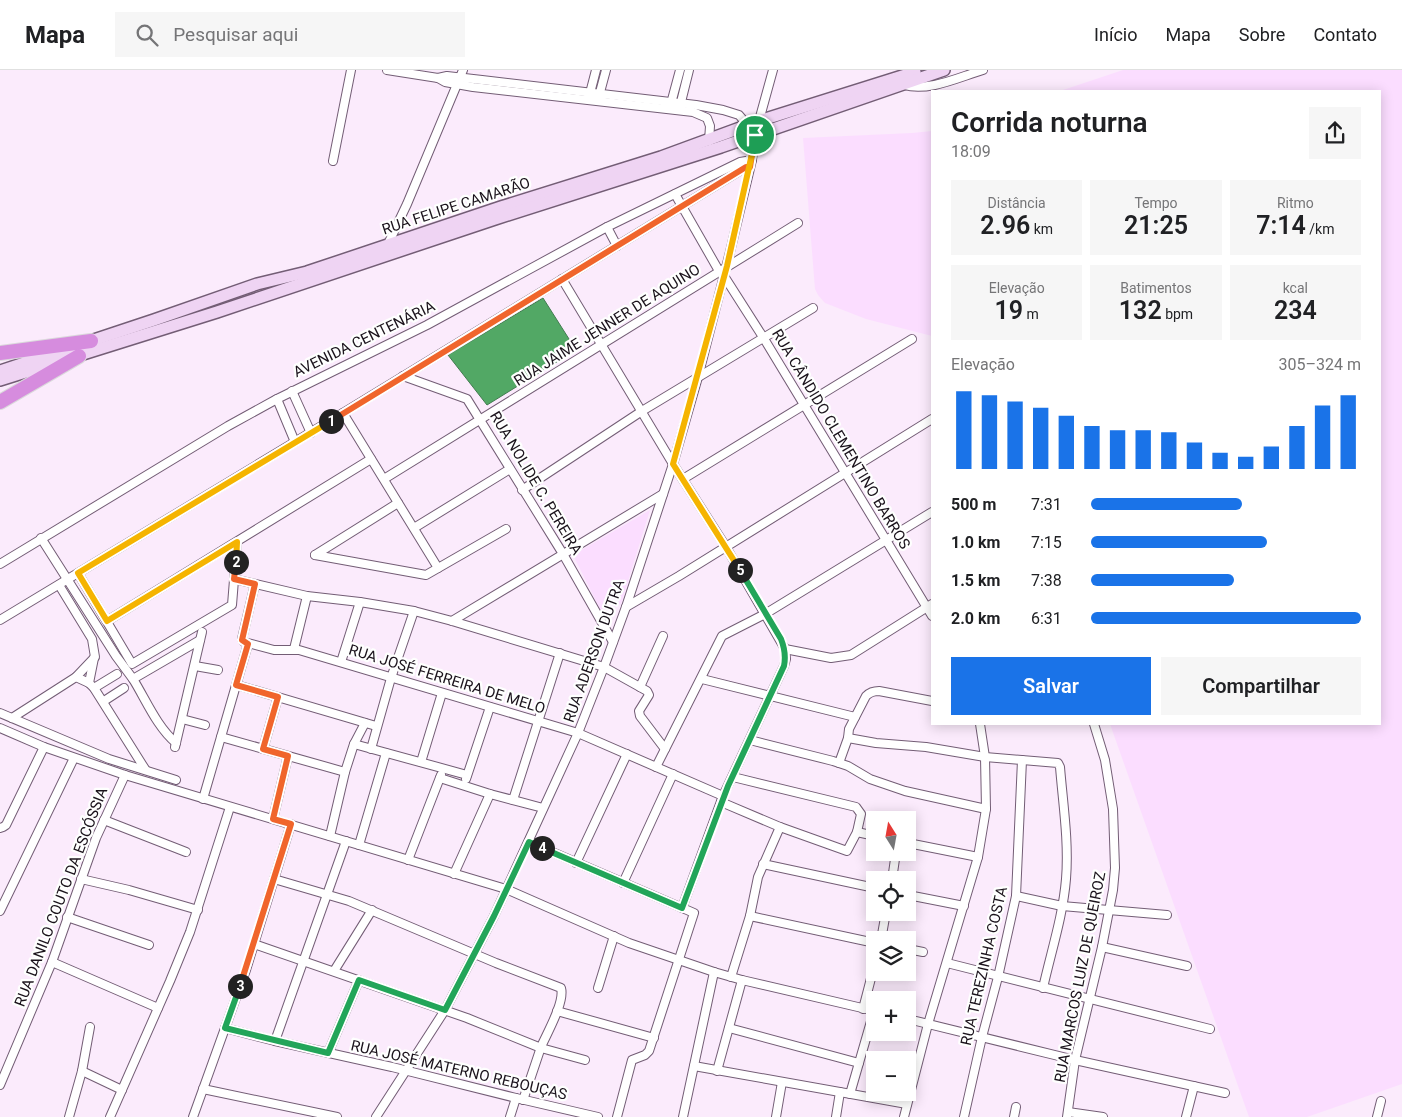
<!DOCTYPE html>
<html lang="pt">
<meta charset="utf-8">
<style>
:root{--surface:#fff;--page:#f6f6f6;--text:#202124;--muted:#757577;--line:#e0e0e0;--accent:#1a73e8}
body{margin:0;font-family:Roboto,sans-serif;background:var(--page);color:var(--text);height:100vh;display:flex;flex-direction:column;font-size:19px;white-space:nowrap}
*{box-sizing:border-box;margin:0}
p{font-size:16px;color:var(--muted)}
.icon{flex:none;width:28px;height:28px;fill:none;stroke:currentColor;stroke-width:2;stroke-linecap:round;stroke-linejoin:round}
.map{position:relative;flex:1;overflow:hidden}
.side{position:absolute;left:931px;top:20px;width:450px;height:635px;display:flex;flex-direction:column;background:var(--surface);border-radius:0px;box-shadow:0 2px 12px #0003}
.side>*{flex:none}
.needle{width:32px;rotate:349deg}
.fabs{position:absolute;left:866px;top:741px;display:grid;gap:10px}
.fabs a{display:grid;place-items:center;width:50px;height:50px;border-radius:0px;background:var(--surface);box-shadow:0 2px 12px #0003;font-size:25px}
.pin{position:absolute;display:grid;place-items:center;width:42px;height:42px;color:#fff;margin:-21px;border:2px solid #fff;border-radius:50%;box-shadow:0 1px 5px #0007}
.km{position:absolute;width:25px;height:25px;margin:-12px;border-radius:50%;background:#222;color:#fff;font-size:14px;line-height:25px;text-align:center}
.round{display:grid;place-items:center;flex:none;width:52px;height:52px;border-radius:0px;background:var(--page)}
.summary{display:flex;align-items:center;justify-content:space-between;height:85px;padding:0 20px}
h1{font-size:28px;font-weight:600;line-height:38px}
.figures{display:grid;grid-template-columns:repeat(3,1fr);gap:8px;height:85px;padding:5px 20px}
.figures div{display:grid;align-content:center;border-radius:0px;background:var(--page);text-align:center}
.figures b{font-size:25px;font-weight:600}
.figures small{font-size:14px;font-weight:400}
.figures p{font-size:14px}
.chart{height:140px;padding:10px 20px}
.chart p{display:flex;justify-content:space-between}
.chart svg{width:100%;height:90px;margin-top:5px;stroke:var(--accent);stroke-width:6}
.cta{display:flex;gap:10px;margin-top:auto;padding:10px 20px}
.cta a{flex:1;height:58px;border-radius:0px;background:var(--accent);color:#fff;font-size:20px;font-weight:600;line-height:58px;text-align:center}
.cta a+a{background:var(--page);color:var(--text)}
ul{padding:0 20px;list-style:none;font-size:16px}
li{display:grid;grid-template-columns:80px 60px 1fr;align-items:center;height:38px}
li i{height:12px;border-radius:6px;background:var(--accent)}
header{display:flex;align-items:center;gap:30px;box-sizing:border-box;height:70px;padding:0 25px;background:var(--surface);border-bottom:1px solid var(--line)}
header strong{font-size:24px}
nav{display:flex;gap:28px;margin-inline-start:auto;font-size:18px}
.search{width:350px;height:45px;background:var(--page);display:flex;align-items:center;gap:12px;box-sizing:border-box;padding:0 18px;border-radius:0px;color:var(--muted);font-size:19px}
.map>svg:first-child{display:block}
.built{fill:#fbddff}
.water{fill:#52a865;stroke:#417b4f}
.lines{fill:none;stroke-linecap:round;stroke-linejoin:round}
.minor-casing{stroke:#735d75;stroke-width:10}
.secondary-casing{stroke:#735d75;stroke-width:14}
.trunk-casing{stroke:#dad9db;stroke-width:16}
.minor{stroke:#fff;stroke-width:8}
.secondary{stroke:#efd4f3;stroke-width:11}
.trunk{stroke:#d68cde;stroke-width:14}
.split-1-casing{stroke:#fff;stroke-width:10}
.split-2-casing{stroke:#fff;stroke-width:10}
.split-3-casing{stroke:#fff;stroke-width:10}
.split-4-casing{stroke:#fff;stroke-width:10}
.split-5-casing{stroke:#fff;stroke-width:10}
.split-6-casing{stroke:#fff;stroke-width:10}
.split-1{stroke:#f0652b;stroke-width:6}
.split-2{stroke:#f5b400;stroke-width:6}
.split-3{stroke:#f0652b;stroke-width:6}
.split-4{stroke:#22a559;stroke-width:6}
.split-5{stroke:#22a559;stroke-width:6}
.split-6{stroke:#f5b400;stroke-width:6}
.labels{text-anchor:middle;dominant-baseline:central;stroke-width:4.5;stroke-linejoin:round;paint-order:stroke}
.street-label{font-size:15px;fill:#1a121b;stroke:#fefffe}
</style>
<header>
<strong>Mapa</strong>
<div class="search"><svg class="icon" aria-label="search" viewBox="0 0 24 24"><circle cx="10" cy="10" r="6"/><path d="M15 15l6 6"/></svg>Pesquisar aqui</div>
<nav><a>Início</a><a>Mapa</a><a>Sobre</a><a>Contato</a></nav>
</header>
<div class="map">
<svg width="1402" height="1047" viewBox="0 0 1402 1047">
<rect width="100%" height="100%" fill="#fbebfc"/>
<g class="built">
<path d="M1123,0H1402V1014L1307,1047H1249L1110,654H1380V21H1060Z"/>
<path d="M932,61V266L866,249L825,233L818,225L815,219L803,68L912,63Z"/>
<path d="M650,440L621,534L602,543L573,485Z"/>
</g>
<path class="water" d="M543,228L576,280L487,335L448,285Z"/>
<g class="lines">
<g class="minor-casing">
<g id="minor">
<path d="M387,0L438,8L445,12L473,17L693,42L707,48L710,56L709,71"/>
<path d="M438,8L447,6L482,10L696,35L723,40L739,45L750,58"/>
<path d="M904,15C929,22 959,7 983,0"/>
<path d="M599,26L606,0"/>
<path d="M589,27L596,0"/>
<path d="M680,36L689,0"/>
<path d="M670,37L680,0"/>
<path d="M333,91L351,0"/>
<path d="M675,124L719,201"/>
<path d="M607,157L617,176"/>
<path d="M388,174L407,134L463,0"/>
<path d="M724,206L763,267L932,546"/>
<path d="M562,209L673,394L726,477L785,579L786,589L784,596L723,726L682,838"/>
<path d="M403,306L467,329L563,484L613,572"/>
<path d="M292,321L311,363"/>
<path d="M277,329L295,372"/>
<path d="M343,343L438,498"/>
<path d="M384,409L798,153"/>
<path d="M683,409L912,269"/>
<path d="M522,420L642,341L813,238"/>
<path d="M414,458L510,399"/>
<path d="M41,468L116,586L133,609L200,570"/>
<path d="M315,485L426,505L506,459"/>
<path d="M315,485L398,433"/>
<path d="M0,494L228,356L277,329L427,255L607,157L740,92L752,90"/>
<path d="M78,503L132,594L232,535L237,472"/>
<path d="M234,509L307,526L360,532L414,541L452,551L604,597L647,621L649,625L639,641L640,646L665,679"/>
<path d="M255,514L242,569L244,572L274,580H299L578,663L723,726"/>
<path d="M59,515L92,569L95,587L76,607"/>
<path d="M626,537L679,506L932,349"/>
<path d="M0,550L343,343L746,97H750"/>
<path d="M107,551L371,389"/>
<path d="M452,551L663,424"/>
<path d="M294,579L307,526"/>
<path d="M785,579L831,588L851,585L932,534"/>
<path d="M341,592L360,532"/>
<path d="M195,596L218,600"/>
<path d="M133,609C146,630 157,657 176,673"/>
<path d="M702,609L855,647"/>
<path d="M89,613L94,588"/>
<path d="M237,615L376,656"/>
<path d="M640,617L663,566"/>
<path d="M94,618L117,604"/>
<path d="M104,631L124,618"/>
<path d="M0,643L109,689L176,710"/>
<path d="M12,648L76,607L89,613L94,618L145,699"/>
<path d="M182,649L205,655"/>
<path d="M0,658L44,677L125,705L506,819L629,873L714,902L742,910L875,941"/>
<path d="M221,667L345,702"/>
<path d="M848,668L876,673L926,677L985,687L1058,693L1060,697C1063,734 1069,772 1066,809C1063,846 1051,882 1043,918"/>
<path d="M750,670L833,691L848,696L870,709L905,721L986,739"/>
<path d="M354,674L467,705"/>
<path d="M175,677L202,562"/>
<path d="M263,679L278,627"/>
<path d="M371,679L391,608L414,541"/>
<path d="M421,692L442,623"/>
<path d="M839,693L848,668L849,659L866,626C870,622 873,621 879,621L932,631"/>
<path d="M656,697L722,566L765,544L932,442"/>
<path d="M440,708L490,724L543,738"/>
<path d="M466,709L490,637"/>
<path d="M203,729L248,574"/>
<path d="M513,730L560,583"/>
<path d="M721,732L780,757L847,781L857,762L861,744L856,737L733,707"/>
<path d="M273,749L288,686"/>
<path d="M104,750L186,782"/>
<path d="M0,758L3,757L6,755L44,677"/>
<path d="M857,762L875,766"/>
<path d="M330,766L345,702L354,674L365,653"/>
<path d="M529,772L694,843L649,981L645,985L632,990L617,1047"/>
<path d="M908,773L978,787"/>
<path d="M359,775L386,683"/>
<path d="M408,790L441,705"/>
<path d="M576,793L627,684"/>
<path d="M763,794L875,818"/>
<path d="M454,804L490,724"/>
<path d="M81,809L129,820L198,840"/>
<path d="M274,809L349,831L496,893L561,918C565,932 547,963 541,977C535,995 529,1013 523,1030"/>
<path d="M892,810L896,782"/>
<path d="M623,813L673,704"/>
<path d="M908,825L964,836"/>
<path d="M1016,826L1062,836L1167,845"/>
<path d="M0,841L74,688"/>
<path d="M750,846L875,873"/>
<path d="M67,847L149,875"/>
<path d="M881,870L886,842"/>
<path d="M254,874L467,948L541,978L585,990"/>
<path d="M1102,877L1187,896"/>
<path d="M908,879L923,882"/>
<path d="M52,892L158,938"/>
<path d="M947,893L1210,959"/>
<path d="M334,901L372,840"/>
<path d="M731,907L750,846L758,807L780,757"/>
<path d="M598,918L614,866"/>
<path d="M863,939L875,893"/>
<path d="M557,941L654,968"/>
<path d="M908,949L1075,990L1225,1023"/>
<path d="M225,958L275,971L392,997L516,1028L598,1047"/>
<path d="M729,958L859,993"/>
<path d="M275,971L346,771"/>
<path d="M328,983L359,910"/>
<path d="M694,996L907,1034"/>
<path d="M82,1001L122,1020"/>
<path d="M717,1001L742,910"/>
<path d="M0,1015L52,892L96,768L125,705"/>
<path d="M203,1019L337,1047"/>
<path d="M850,1024L874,941"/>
<path d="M1068,1042L1103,1047"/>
<path d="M69,1047L82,1001L90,957"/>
<path d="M110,1047L170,911L190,862L230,737"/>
<path d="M193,1047L246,900L291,754"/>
<path d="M376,1047L445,940L494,846L578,663L604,597L626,537L673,394L698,307L730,182L752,90L755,65L773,0"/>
<path d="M510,1047L516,1028"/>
<path d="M683,1047L714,902"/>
<path d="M776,1047L782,1012"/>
<path d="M836,1047L840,1022"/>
<path d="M904,1047L928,954L978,787L986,739L985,687L980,654"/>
<path d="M964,1047L982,967L998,907L1016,826L1022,690"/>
<path d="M1014,1047L1016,1037"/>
<path d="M1067,1047L1075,990L1102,877L1113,820L1115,798L1113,739L1105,690L1094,654"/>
<path d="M1186,1047L1194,1016"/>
<path d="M1377,1047L1381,1031"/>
</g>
</g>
<g class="secondary-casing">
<g id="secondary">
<path d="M0,301L154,250L257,214L307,202L501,137L661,87L759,51L915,2"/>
<path d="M0,310L217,242L495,149L721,77L944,0"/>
</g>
</g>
<g class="trunk-casing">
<g id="trunk">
<path d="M0,283L91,271"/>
<path d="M0,332L79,286"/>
</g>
</g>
<use href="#minor" class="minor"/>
<use href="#secondary" class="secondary"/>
<use href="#trunk" class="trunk"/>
</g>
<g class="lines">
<g class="split-1-casing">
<path id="split-1" d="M331,351L746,97H750L755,65"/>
</g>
<g class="split-2-casing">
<path id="split-2" d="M236,492L237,472L107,551L78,503L331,351"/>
</g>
<g class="split-3-casing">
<path id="split-3" d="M236,492L234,509L255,514L242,570L248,574L236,615L278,627L263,679L288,686L273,749L291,754L240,916"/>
</g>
<g class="split-4-casing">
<path id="split-4" d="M240,916L225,958L328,983L359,910L445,940L494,846L529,772L542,778"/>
</g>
<g class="split-5-casing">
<path id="split-5" d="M542,778L682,838L728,716L784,596C786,586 785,579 781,569L740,500"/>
</g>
<g class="split-6-casing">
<path id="split-6" d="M740,500L673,394L727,196L752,84L758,67L763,61L755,65"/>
</g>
<use href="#split-1" class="split-1"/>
<use href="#split-2" class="split-2"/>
<use href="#split-3" class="split-3"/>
<use href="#split-4" class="split-4"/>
<use href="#split-5" class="split-5"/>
<use href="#split-6" class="split-6"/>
</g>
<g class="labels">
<g class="street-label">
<text transform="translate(456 136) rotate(-18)">RUA FELIPE CAMARÃO</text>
<text transform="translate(607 255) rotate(-32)">RUA JAIME JENNER DE AQUINO</text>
<text transform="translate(364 269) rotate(-26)">AVENIDA CENTENÁRIA</text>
<text transform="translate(841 369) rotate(59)">RUA CÂNDIDO CLEMENTINO BARROS</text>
<text transform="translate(536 413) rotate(59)">RUA NOLIDE C. PEREIRA</text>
<text transform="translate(594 581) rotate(-70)">RUA ADERSON DUTRA</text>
<text transform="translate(447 609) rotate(17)">RUA JOSÉ FERREIRA DE MELO</text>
<text transform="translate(61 827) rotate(-69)">RUA DANILO COUTO DA ESCÓSSIA</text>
<text transform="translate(984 896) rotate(-77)">RUA TEREZINHA COSTA</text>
<text transform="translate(1080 907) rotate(-79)">RUA MARCOS LUIZ DE QUEIROZ</text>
<text transform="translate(459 1000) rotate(13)">RUA JOSÉ MATERNO REBOUÇAS</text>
</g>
</g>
</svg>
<div class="fabs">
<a><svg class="needle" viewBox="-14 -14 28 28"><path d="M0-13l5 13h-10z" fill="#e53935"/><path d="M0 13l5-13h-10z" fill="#757577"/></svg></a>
<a><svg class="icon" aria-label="locate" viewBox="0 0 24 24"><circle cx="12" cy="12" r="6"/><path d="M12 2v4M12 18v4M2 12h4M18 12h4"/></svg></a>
<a><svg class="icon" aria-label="layers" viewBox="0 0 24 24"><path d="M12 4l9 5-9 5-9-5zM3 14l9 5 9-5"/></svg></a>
<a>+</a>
<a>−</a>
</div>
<div class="pin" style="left:755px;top:65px;background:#1e9e55"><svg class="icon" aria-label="arrive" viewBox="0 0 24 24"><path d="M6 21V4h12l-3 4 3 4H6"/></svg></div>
<b class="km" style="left:331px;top:351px">1</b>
<b class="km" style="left:236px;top:492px">2</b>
<b class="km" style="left:240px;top:916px">3</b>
<b class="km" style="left:542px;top:778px">4</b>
<b class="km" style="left:740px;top:500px">5</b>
<section class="side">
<div class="summary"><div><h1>Corrida noturna</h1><p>18:09</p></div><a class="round"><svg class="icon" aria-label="share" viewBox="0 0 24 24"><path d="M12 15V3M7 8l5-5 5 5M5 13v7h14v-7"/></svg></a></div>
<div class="figures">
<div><p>Distância</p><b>2.96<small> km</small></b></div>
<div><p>Tempo</p><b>21:25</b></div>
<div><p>Ritmo</p><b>7:14<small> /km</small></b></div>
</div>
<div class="figures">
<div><p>Elevação</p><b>19<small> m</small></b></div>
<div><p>Batimentos</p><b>132<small> bpm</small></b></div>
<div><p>kcal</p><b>234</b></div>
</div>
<div class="chart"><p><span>Elevação</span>305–324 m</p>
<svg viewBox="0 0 160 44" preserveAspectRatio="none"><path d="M5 44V6M15 44V8M25 44V11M35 44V14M45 44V18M55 44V23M65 44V25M75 44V25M85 44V26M95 44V31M105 44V36M115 44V38M125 44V33M135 44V23M145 44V13M155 44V8"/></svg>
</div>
<ul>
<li><b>500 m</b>7:31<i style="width:56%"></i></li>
<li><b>1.0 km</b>7:15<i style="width:65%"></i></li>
<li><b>1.5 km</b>7:38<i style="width:53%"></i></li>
<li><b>2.0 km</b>6:31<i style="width:100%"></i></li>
</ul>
<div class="cta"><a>Salvar</a><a>Compartilhar</a></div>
</section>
</div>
